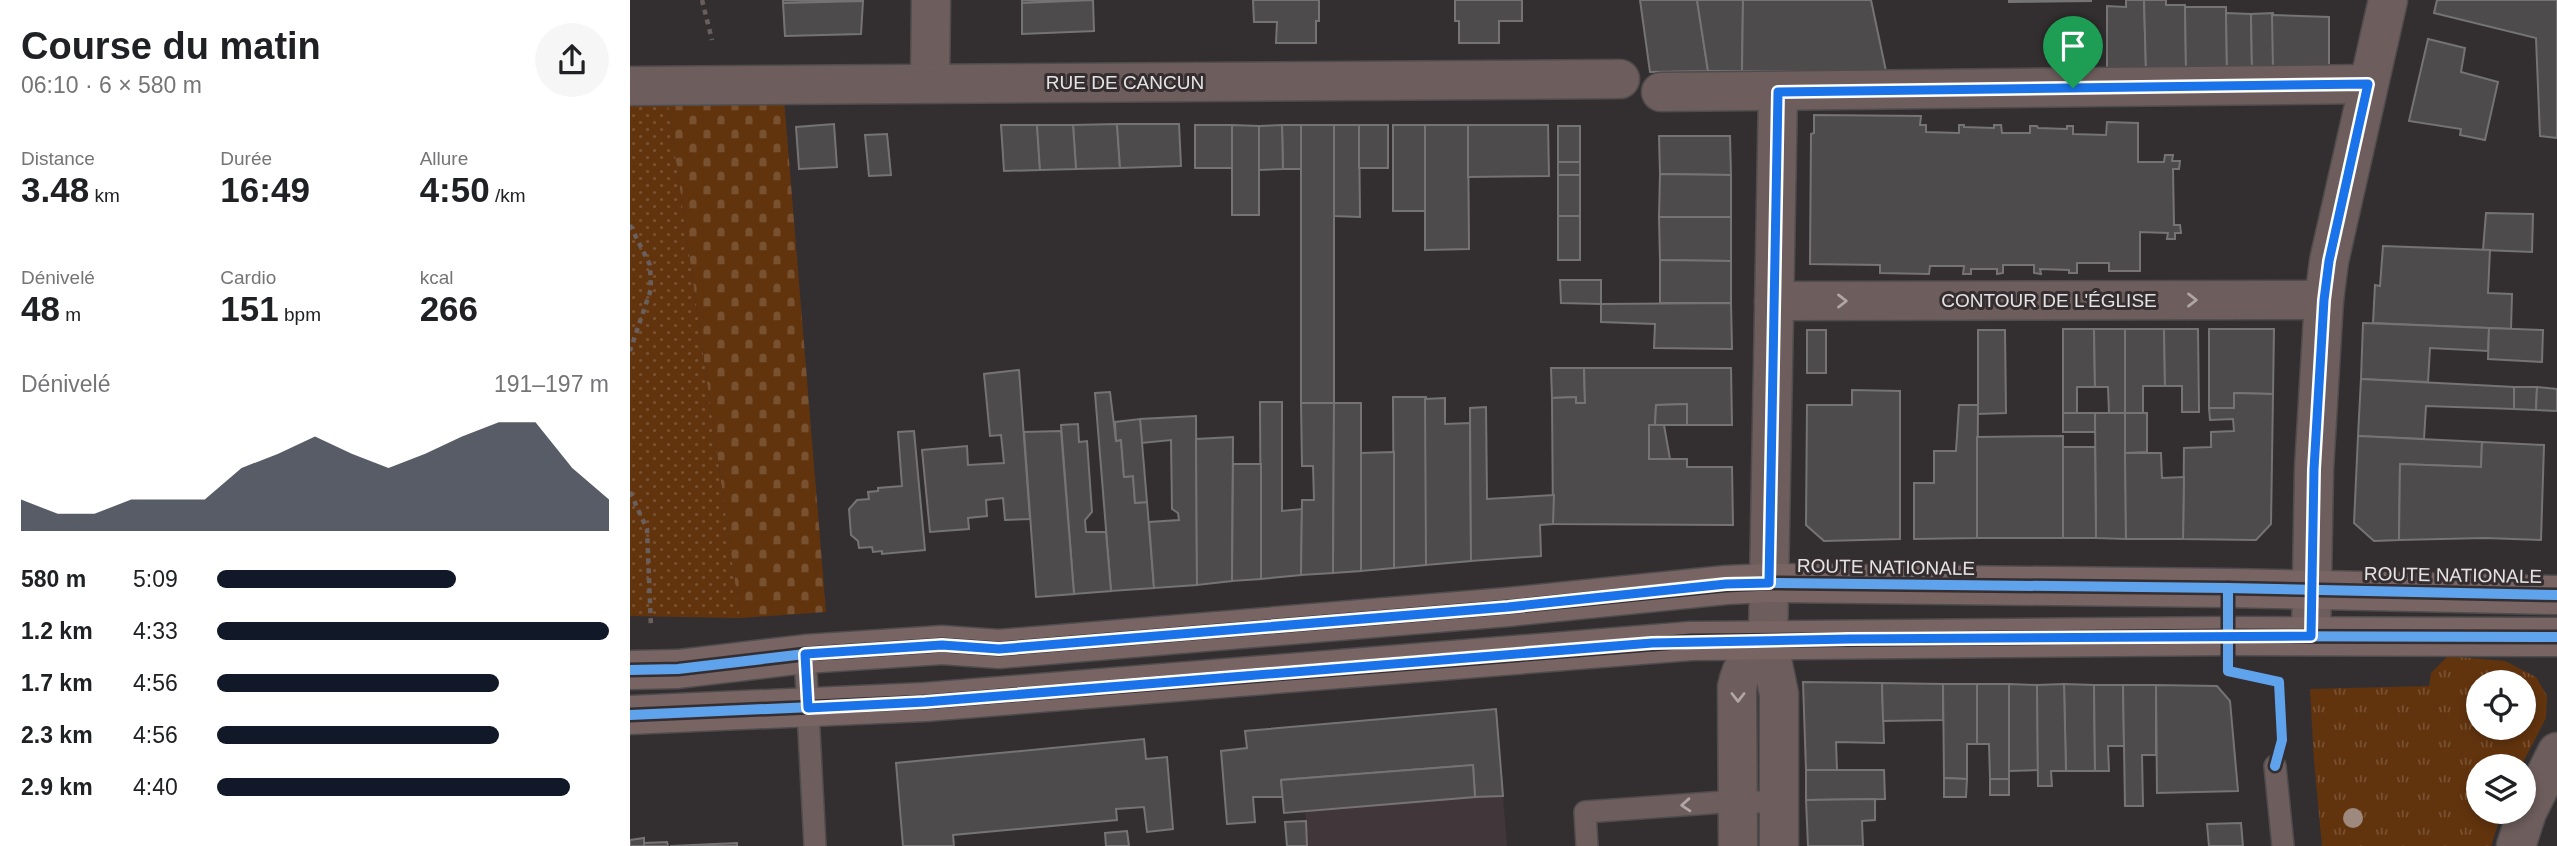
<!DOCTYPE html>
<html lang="fr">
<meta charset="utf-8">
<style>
:root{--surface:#fff;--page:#f6f6f6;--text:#202124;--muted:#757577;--accent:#111827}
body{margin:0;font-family:Helvetica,sans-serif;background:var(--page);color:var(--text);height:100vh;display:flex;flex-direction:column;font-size:26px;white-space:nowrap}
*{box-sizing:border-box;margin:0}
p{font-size:23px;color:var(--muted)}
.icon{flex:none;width:38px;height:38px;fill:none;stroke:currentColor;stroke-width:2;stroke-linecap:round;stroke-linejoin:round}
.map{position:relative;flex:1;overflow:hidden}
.sheet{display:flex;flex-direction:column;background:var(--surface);width:630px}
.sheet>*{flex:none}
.buttons{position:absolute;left:1836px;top:670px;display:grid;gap:14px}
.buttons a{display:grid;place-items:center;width:70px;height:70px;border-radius:50%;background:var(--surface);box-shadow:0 4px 10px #0003;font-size:35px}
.pin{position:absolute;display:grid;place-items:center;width:60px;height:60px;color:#fff;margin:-72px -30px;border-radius:50% 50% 50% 0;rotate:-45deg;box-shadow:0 0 7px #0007}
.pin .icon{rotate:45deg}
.round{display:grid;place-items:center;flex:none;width:74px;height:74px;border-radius:37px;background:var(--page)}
.headline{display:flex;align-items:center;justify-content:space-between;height:119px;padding:0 21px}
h1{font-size:38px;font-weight:800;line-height:52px}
.figures{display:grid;grid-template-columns:repeat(3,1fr);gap:10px;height:119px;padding:7px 21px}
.figures div{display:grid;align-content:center}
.figures b{font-size:35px;font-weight:800}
.figures small{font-size:19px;font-weight:400}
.figures p{font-size:19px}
.chart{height:196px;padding:14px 21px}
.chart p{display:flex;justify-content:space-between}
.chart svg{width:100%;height:126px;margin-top:7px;fill:var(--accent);opacity:.7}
ul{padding:0 21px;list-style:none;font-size:23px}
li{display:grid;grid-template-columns:112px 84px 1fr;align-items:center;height:52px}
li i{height:18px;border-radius:9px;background:var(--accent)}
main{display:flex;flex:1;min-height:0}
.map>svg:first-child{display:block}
.built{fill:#413639}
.grass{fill:url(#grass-tufts);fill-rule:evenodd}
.cemetery{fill:url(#cemetery-stones)}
.park{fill:url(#park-dots)}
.building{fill:#4d4b4c;stroke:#757374;stroke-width:2}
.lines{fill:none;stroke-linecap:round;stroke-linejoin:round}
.lane-casing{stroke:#4f4c4d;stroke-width:24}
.street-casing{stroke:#4f4c4d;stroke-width:41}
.primary-casing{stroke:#4f4c4d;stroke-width:41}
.path{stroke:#6a5f5f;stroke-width:4.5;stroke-dasharray:5 5;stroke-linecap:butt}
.lane{stroke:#6d5d5c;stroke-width:21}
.street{stroke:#6d5d5c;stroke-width:38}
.primary{stroke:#786563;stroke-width:38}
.cycleway-casing{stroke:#342e30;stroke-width:15}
.cycleway{stroke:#60a3ed;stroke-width:10}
.tree{fill:#9d897d}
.oneway{stroke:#b0a6a6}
.route-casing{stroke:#fff;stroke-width:14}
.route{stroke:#1a73e8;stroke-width:9}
.labels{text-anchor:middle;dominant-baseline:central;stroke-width:6;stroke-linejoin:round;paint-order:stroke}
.street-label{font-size:19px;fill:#e6e2e3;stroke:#342e30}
</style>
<main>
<section class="sheet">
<div class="headline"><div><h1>Course du matin</h1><p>06:10 · 6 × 580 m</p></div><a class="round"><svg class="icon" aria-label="share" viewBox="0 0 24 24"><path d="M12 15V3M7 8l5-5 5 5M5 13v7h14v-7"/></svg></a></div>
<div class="figures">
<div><p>Distance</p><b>3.48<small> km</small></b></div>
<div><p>Durée</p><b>16:49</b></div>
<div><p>Allure</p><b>4:50<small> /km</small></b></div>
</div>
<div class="figures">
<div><p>Dénivelé</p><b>48<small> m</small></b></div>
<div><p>Cardio</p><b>151<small> bpm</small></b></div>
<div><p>kcal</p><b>266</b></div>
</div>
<div class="chart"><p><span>Dénivelé</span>191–197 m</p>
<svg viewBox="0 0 160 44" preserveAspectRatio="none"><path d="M0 44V33L10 38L20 38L30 33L40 33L50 33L60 22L70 17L80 11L90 17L100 22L110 17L120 11L130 6L140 6L150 22L160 33V44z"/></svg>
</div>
<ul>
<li><b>580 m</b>5:09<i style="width:61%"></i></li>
<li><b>1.2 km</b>4:33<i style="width:100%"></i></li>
<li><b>1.7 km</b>4:56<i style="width:72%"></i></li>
<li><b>2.3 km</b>4:56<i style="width:72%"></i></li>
<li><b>2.9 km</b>4:40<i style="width:90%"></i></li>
</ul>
</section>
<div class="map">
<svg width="1927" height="846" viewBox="0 0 1927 846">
<defs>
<pattern id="grass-tufts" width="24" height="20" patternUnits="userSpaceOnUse" patternTransform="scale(1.75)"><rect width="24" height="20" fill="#62340e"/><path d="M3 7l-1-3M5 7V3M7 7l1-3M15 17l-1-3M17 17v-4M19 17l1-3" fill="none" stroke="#785131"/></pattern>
<pattern id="cemetery-stones" width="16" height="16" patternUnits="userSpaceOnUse" patternTransform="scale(1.75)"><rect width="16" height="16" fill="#62340e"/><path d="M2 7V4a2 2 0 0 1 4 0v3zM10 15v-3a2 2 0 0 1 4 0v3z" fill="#785131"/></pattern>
<pattern id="park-dots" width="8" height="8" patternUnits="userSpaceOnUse" patternTransform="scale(1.75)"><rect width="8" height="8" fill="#62340e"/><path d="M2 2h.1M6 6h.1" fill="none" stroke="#785131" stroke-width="1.8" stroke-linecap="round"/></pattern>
</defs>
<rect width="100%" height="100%" fill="#332f31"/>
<path class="built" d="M866,709L877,846H677L675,812L654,813L647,728Z"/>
<path class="grass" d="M1818,656L1875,661L1906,677L1917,696L1916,718L1891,766H1848V812H1872L1861,846H1692L1684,761L1680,689L1799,686L1801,673ZM1848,682H1894V728H1848Z"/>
<path class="cemetery" d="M154,99L196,612L110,618L38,104Z"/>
<path class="park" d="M38,104L110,618L0,616V106Z"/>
<g class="building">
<path d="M153,0H233V1L153,3Z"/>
<path d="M392,0H453L392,3Z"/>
<path d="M463,0L464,31L392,34V3Z"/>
<path d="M623,0H689V21H686V43H646L647,22H624Z"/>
<path d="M825,0H892V21H869V43H829V21H825Z"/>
<path d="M1010,0H1067L1078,71L1020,72Z"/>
<path d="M1067,0H1113L1112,71H1078Z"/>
<path d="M1113,0H1241L1256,71H1112Z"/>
<path d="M1379,0H1461V1L1379,2Z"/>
<path d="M1496,0H1514L1516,71H1477V6L1496,7Z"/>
<path d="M1514,0H1536V5H1555L1556,70L1516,71Z"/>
<path d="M1807,0H1927V138L1910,136L1906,38L1804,13Z"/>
<path d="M233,1L231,34L155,36L153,3Z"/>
<path d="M1555,7H1596L1597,71L1556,70Z"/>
<path d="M1596,13L1621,14L1622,71H1597Z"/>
<path d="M1643,13V70L1622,71L1621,14Z"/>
<path d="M1642,15L1699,17V64L1689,71L1643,70Z"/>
<path d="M1798,39L1835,48L1831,72L1868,82L1855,140L1830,135L1831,129L1779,121Z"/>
<path d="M1184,115L1291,116L1290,125H1296V132L1329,133V125H1334V127L1364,128V125H1371L1372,133H1400V126H1407L1408,128L1437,129V126H1443V134L1476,135L1477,122L1508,123V162H1534L1535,155H1543L1542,161H1550L1549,169H1543L1544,225H1550L1551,233H1545V239H1537L1538,233L1510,232V271H1479V263H1447V273H1439V270L1410,269L1411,274L1404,273V265H1373V273L1367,274V269H1341V274H1333L1334,266H1300L1299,274L1250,273V265L1180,264L1181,134L1184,133Z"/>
<path d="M204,124L207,167L169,169L166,127Z"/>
<path d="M487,124L490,168L446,169L443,125Z"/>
<path d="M487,124H549L551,166L490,168Z"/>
<path d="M371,125H407L410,170L374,171Z"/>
<path d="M407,125H443L446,169L410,170Z"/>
<rect x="565" y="125" width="37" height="43"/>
<path d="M602,125L629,126V215H602Z"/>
<path d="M652,125H671V169H653Z"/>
<path d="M652,125L653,169L629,170V126Z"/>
<rect x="671" y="125" width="33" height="278"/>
<path d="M704,125H729L730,217L704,216Z"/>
<rect x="729" y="125" width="29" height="43"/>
<rect x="763" y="125" width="32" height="86"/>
<path d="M795,125H838L839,249L795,250Z"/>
<path d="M838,125H918L919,176L838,177Z"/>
<rect x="928" y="126" width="22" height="36"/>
<path d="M257,134L261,175L239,176L235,135Z"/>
<path d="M1029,136H1100L1101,175L1030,174Z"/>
<rect x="928" y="162" width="22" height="13"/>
<path d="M1030,174L1101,175V217H1029Z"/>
<rect x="928" y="175" width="22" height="41"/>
<path d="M1856,213L1903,214L1902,252L1853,250Z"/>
<rect x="928" y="216" width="22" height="44"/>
<path d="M1029,217H1101V261L1030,260Z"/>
<path d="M1753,246L1860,250L1858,293L1882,294L1881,329L1743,323L1745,285L1750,286Z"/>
<path d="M1030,260L1101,261V303H1030Z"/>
<path d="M930,280H971V304L931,303Z"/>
<path d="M1101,303L1102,349L1024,348L1025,324L971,322V304Z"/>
<path d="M1733,323L1859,328L1858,351L1800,348L1798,382L1731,379Z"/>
<path d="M1859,328L1913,330L1912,362L1858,359Z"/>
<path d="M1433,329H1464L1465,387H1447V414L1433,413Z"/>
<path d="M1464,329H1495V413H1479L1478,387H1465Z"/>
<path d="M1495,329H1534L1535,386H1513V413H1495Z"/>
<path d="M1534,329H1568L1569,412H1552V386H1535Z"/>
<path d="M1579,329H1644L1643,394L1604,393V408H1579Z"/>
<rect x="1177" y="330" width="19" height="43"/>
<path d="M1348,330H1375L1376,413L1348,414Z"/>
<path d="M921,368H954L955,403H946V397L922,398Z"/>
<path d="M954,368H1101L1102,425H1057V404L1026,405L1025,425H1019V459H1057V467H1102L1103,525L923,524L922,398L946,397V403H955Z"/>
<path d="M389,370L400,519L375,520L373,498L356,500L357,516L338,518L339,529L300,532L292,450L337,446L338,465L374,463L371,435L360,436L354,374Z"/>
<path d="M1731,379L1884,387V409L1796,406L1794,439L1728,436Z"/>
<path d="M1884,387H1907L1906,410L1884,409Z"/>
<path d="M1907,387L1927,389V411L1906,410Z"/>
<path d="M1222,390L1270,391V539L1194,541L1176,525L1177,405H1222Z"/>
<path d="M480,392L486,441L491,440L494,477L503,476L505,503L517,502L524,588L481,591L465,393Z"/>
<path d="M1604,393L1643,394L1641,524L1626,540L1553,539L1554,448L1581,447V432L1604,431L1603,419L1580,420L1579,408H1604Z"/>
<path d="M763,397H796V565L764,568Z"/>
<path d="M815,398V424L840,423L841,561L796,565L795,399Z"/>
<path d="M630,402H652V511L672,509L671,575L631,579Z"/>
<path d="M671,403H704L703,573L671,575L672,500H684L683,466H672Z"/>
<path d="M704,403H731V571L703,573Z"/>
<path d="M1057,404V425H1025L1026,405Z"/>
<path d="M1329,405H1348L1347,538L1284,539V483H1304V451H1326Z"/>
<path d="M856,407L857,499L924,495L923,524L910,525L911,556L841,561L840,408Z"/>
<rect x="1433" y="413" width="32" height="19"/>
<path d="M1465,413H1495L1496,539L1466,538Z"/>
<path d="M1495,413H1517V452L1495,453Z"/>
<path d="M566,416L567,585L524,588L519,522L549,520L548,513L542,509L541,440L512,443L510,419Z"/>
<path d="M510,419L517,502L505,503L503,476L494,477L491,440L486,441L485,422Z"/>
<path d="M448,424L449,442L457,441L462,512L455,520L456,532H476L481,591L444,594L431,425Z"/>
<path d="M1019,425H1034L1040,459H1019Z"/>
<path d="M284,431L295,550L252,554V551L243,552L242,547L229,548L228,541L221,535L219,509L227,500L239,499L238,492L248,491V488L272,486L268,432Z"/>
<path d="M431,431L444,594L406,597L394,432Z"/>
<path d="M1433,436V538H1347V437Z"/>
<path d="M1728,436L1852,442L1851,467L1770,464L1769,540L1744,541L1724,523Z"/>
<path d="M603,437L602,581L567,585L566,439Z"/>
<path d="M1852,442L1914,445L1911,540L1855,538L1769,540L1770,464L1851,467Z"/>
<path d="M1433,447H1465L1466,538H1433Z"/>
<path d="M764,452V568L731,571V453Z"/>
<path d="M1495,453H1531L1532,478L1554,477L1553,539H1496Z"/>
<path d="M603,464H631V579L602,581Z"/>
<path d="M1173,682L1252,683L1254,743L1206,742L1207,770H1176Z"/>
<path d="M1252,683L1313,684V720L1253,721Z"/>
<path d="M1313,684H1347V744H1337V779L1314,778Z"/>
<path d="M1347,684H1379V779H1360L1359,744H1347Z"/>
<path d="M1379,684L1407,685L1408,770L1379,771Z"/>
<path d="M1434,684L1464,685L1465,771H1436Z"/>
<path d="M1434,684L1436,771H1421L1422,786H1408L1407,685Z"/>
<path d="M1464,685H1493L1494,746H1478L1479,771H1465Z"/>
<path d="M1493,685H1526V755H1512L1513,806H1495Z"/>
<path d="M1526,685L1587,686L1600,701L1608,791L1527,793Z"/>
<path d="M866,709L873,796L845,797L843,765L651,780L653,797H623L625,822L597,824L591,751L617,748L615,731Z"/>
<path d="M514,739L516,759L537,757L543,829L517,832L514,807L486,809L487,820L323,835L324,846H273L266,763Z"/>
<path d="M843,765L845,797L654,813L651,780Z"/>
<path d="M1176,770H1254L1255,799L1176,800Z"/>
<path d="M1314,778L1337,779L1336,797H1314Z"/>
<rect x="1360" y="779" width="19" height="16"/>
<path d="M1245,799V820L1232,821L1233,846H1178L1176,800Z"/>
<path d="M676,821L677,846H657L655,822Z"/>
<path d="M1611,823L1613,846H1579L1577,824Z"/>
<path d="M497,831L499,846H476L475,833Z"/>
<path d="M14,838V846H0V840Z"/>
<path d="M37,842L38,846H14V843Z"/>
<path d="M107,843V846H40Z"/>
</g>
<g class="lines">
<g class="lane-casing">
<g id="lane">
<path d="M175,654L185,846"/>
<path d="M1645,766L1653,846"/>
<path d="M957,846L955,812L1108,801L1149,803"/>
</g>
</g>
<g class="street-casing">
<g id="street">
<path d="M300,83L301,0"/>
<path d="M0,86L990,79"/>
<path d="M1031,92L1738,84"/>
<path d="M1148,92L1138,640L1149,694V846"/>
<path d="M1144,301L1694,300"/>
<path d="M1681,636L1684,469L1694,300L1699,261L1758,0"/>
<path d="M1108,846L1107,687C1112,663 1121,656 1138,640"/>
<path d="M1886,846L1897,812L1927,752"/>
</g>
</g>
<g class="primary-casing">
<g id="primary">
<path d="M0,670L48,669L175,654L312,645L369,649L878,607L1096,585L1139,583L1598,588L1927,595"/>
<path d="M0,715L295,702L1061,641L1598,636L1927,637"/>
</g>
</g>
<g class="path">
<path d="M72,0L82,40"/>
<path d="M0,225L20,265L21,289L0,351"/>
<path d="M0,492L17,529L21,627"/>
</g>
<use href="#lane" class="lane"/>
<use href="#street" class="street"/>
<use href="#primary" class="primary"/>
<g class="cycleway-casing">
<g id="cycleway">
<path d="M1598,588V671L1649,682L1652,740L1645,766"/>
<path d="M0,670L48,669L175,654L312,645L369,649L878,607L1096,585L1139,583L1598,588L1927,595"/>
<path d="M0,715L295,702L1061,641L1598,636L1927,637"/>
</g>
</g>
<use href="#cycleway" class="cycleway"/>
</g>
<circle class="tree" cx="1723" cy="818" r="10"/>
<defs><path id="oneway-chevron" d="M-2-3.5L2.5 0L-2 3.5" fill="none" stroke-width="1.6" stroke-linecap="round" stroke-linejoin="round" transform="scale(1.75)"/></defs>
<g class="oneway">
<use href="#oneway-chevron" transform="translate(1562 300)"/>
<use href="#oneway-chevron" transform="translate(1212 301)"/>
<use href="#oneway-chevron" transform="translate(1108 697) rotate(90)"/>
<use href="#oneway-chevron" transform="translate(1056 805) rotate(176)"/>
</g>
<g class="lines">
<g class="route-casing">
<path id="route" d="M1738,84L1699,261L1694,300L1684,469L1681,636L1219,639L1022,643L295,702L178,708L175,654L312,645L369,649L878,607L1096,584L1139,583L1148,92Z"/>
</g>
<use href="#route" class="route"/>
</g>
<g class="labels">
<g class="street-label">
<text x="495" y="82">RUE DE CANCUN</text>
<text x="1419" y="300">CONTOUR DE L'ÉGLISE</text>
<text transform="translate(1256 567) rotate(1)">ROUTE NATIONALE</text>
<text transform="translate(1823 575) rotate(1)">ROUTE NATIONALE</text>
</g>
</g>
</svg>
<div class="buttons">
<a><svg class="icon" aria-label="locate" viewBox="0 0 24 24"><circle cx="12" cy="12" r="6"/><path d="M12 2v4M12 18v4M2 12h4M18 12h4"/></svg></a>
<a><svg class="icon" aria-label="layers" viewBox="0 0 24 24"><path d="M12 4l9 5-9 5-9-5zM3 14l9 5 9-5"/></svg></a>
</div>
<div class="pin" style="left:1443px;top:88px;background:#1e9e55"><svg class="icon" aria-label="arrive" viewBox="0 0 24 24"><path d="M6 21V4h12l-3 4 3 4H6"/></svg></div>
</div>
</main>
